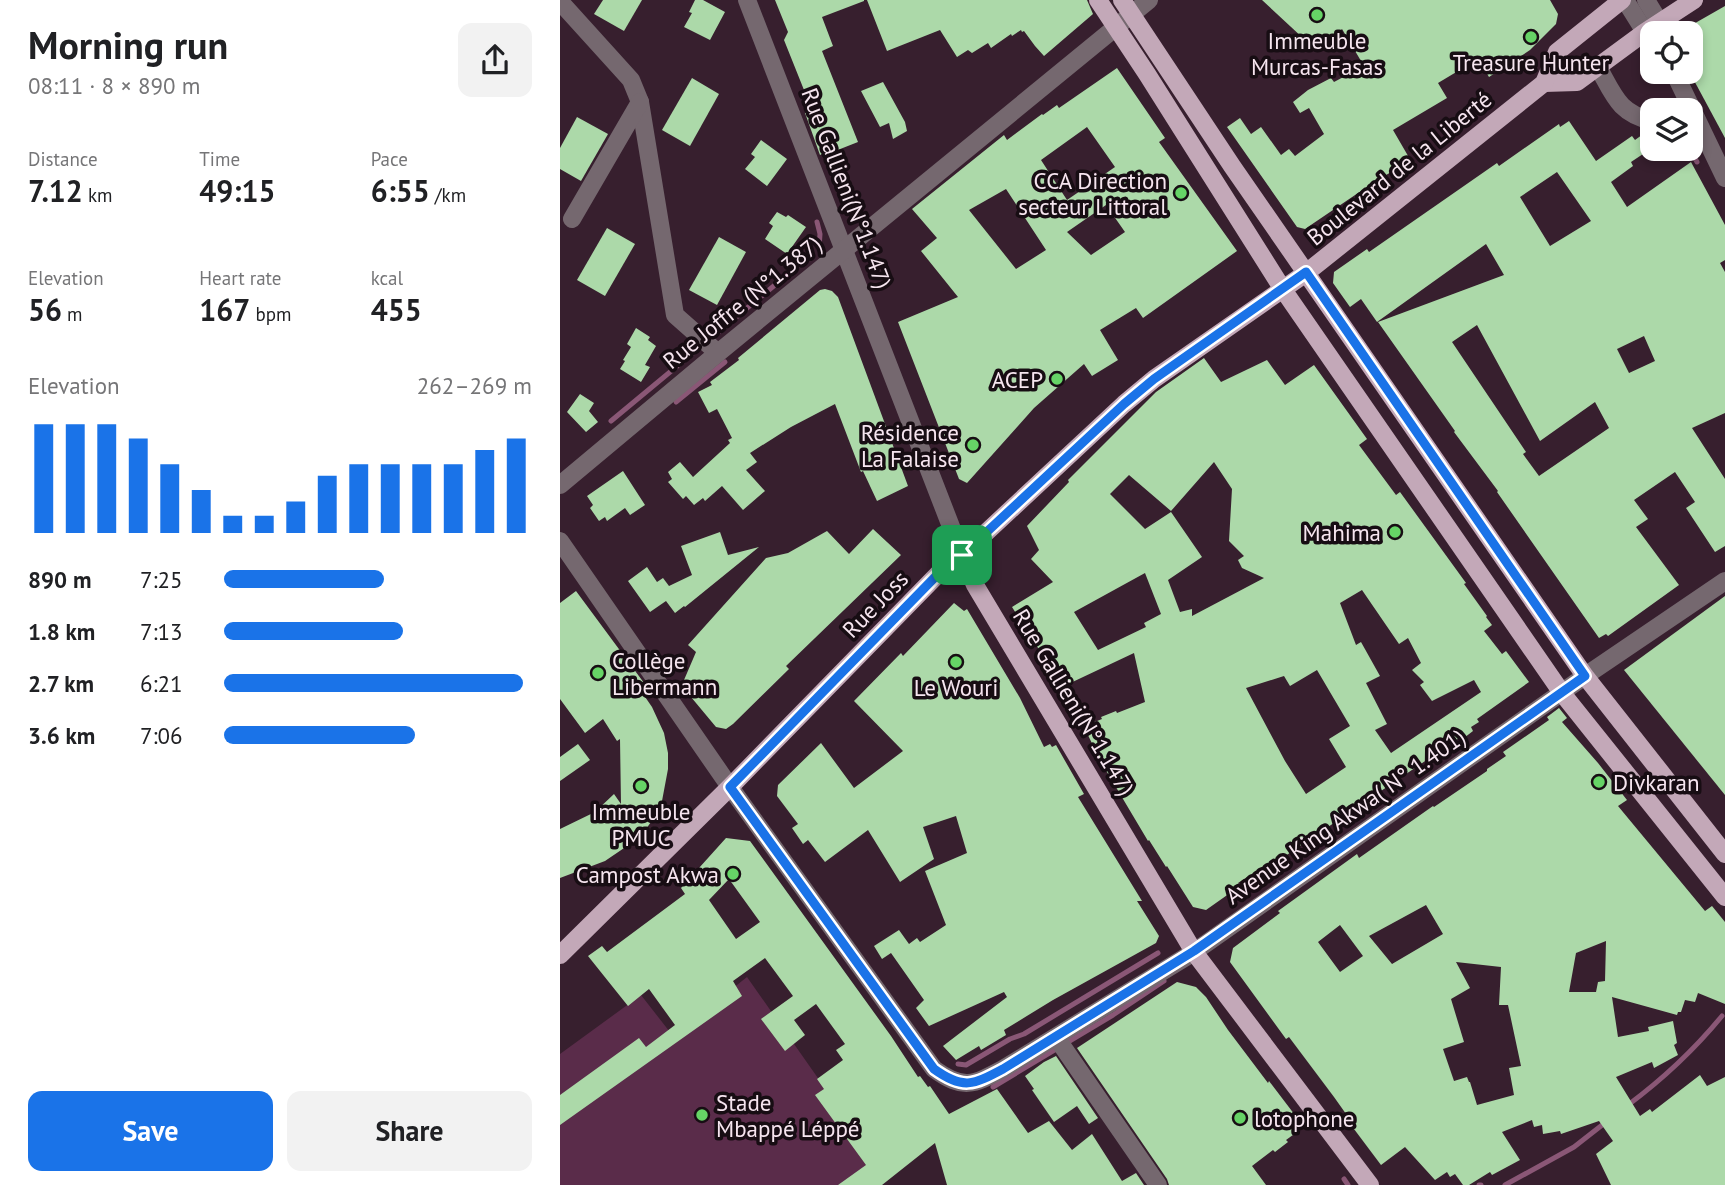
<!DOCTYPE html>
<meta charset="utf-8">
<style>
:root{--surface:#fff;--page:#f2f2f2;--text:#202124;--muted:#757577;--accent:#1a73e8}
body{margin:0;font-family:"PT Sans",sans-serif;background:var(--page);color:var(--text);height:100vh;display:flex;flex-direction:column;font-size:26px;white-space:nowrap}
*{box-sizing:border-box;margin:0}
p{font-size:23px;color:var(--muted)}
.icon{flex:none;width:38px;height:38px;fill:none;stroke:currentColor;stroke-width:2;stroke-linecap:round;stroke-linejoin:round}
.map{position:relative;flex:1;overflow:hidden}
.panel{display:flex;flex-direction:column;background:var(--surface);width:560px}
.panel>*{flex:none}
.controls{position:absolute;left:1080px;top:21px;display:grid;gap:14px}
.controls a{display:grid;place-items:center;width:63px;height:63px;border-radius:14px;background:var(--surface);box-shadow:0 4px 10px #0003;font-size:35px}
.pin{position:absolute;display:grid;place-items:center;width:60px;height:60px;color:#fff;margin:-30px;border-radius:14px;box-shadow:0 4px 10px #0006}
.round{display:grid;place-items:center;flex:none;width:74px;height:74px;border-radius:14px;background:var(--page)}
.summary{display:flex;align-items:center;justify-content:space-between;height:119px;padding:0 28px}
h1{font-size:38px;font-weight:600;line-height:52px}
.stats{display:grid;grid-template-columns:repeat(3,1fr);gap:10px;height:119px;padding:7px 28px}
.stats div{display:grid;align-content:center}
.stats b{font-size:30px;font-weight:600}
.stats small{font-size:19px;font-weight:400}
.stats p{font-size:19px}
.chart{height:196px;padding:14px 28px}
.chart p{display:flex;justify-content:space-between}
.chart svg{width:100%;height:126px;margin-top:7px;stroke:var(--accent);stroke-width:6}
.action{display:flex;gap:14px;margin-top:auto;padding:14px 28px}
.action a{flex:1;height:80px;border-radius:14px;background:var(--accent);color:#fff;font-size:28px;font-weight:600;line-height:80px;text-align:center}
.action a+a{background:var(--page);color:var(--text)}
ul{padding:0 28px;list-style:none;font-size:23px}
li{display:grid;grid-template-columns:112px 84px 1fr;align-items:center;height:52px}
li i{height:18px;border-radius:9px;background:var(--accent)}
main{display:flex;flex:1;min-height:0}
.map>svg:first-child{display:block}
.green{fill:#5a2c4a}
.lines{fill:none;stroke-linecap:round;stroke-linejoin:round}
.stream{stroke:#8a5776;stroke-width:5}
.building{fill:#acd9a9;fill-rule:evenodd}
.minor{stroke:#75686f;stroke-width:18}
.major{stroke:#c3a8b8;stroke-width:18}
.route-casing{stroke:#fff;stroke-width:14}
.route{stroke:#1a73e8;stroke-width:9}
.poi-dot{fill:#66d466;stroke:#170d13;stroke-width:2.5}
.labels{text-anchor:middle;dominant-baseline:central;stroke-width:7;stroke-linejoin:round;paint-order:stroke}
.poi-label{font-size:23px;fill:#f6e5ef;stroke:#170d13;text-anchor:end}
.street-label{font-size:23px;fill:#f6e5ef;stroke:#170d13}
</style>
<main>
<section class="panel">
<div class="summary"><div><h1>Morning run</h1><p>08:11 · 8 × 890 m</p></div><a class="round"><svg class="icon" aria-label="share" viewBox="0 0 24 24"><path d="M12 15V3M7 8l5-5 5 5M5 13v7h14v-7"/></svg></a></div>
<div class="stats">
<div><p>Distance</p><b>7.12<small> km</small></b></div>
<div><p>Time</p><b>49:15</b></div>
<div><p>Pace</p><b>6:55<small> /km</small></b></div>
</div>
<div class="stats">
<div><p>Elevation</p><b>56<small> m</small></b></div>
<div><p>Heart rate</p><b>167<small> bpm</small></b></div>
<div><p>kcal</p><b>455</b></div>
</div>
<div class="chart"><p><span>Elevation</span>262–269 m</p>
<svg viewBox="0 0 160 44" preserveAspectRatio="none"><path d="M5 44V6M15 44V6M25 44V6M35 44V11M45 44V20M55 44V29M65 44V38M75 44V38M85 44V33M95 44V24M105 44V20M115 44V20M125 44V20M135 44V20M145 44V15M155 44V11"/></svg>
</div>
<ul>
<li><b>890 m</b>7:25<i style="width:52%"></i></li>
<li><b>1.8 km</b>7:13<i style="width:58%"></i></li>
<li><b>2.7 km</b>6:21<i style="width:97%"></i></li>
<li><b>3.6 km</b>7:06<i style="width:62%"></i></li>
</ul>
<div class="action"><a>Save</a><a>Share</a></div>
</section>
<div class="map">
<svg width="1165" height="1185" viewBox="0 0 1165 1185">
<rect width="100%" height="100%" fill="#371f2e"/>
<path class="green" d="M187,977L326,1175L313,1185H0V1054L81,995L113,1036Z"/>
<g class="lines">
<g class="stream">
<path d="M1130,149L1137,162"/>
<path d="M257,222L260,234L259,248"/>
<path d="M116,402L165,362"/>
<path d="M51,421L245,260"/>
<path d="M398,1064L406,1065L450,1039L464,1034L598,953"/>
<path d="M433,1087L553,1015L604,981"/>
<path d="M1068,1105C1103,1079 1134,1050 1162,1016"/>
<path d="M784,1179L788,1185"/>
<path d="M919,1185H921"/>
<path d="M945,1185L1014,1147L1046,1122"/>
</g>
</g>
<g class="building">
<path d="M43,0H82L64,31L34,14Z"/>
<path d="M135,0H143L165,12L150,40L124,27L132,13L129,12Z"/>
<path d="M215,0H304V1L262,17L273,46L262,51L298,142L265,155L264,153L260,155L245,113L252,110L224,40L228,32Z"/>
<path d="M307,0H527L533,14L484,56L475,46L464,31L462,32L461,30L452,36L451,34L431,48L428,43L412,53L408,50L397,57L380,30L327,51Z"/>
<path d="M702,0H990L998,14L996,24L970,50L929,77L918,59L878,83L887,98L833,130L851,161L826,175V174L745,229L737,227L667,127L680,118L691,134L701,127L721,155L729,149L735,156L764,134L749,108L740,113L733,102L748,90L771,78L774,82L804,66L782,29L758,52Z"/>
<path d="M1165,6V138L1130,73V26Z"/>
<path d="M557,68L605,138L599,142L677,251L583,318L576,308L540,330L558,360L532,376L524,364L474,408L407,483L399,479L338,322L398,297L361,251L377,238L352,209L444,135L447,140L482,114L483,115L497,105L499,108ZM527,127L555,167L507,200L481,160ZM446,189L486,250L456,269L409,210ZM546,205L565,232L531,255L507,232Z"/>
<path d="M132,78L159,94L130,146L102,130Z"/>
<path d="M323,82L345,122L347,131L333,139L329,123L320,127L301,91Z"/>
<path d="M17,117L48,134L21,181L0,169V148Z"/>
<path d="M1009,121L1036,161L1072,136L1075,140L1086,132L1092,142V148L1071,162L1073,166L1051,182L1067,207L1131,162L1165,225V260L1160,263L1165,272V413L1132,428L1165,479V546L1155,552L1126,508L1135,502L1115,472L1074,500L1088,519L1076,527L1119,585L1048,636L1046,634L1039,638L937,492L938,491L894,432L895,431L818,322L944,275L926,244L817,322L801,299L790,307L773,283L774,272L807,249L809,252L937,163L939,166L999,124L1000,127ZM997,172L1031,221L990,246L960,197ZM917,325L980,441L1035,402L1049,428L979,476L963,454L966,452L892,342ZM1084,336L1095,361L1069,373L1057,349Z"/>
<path d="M201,140L227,159L207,186L185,169L195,157L191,154Z"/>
<path d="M217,212L226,217L228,215L246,227L227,254L205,239L213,226L209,223Z"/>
<path d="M47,228L75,244L45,296L17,280Z"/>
<path d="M159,237L186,252L157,305L129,290Z"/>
<path d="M265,289L272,291L278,297L348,486L317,501L303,471L301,472L275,404L231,427L190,453L197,462L186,470L205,491L183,510L162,486L145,501L143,498L134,505L126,496L123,499L108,482L112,479L108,472L120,462L133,477L170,443L168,440L172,438L157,409L149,413L138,392L152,385L150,382L179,360L178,358L260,290Z"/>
<path d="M76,328L90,337L88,340L96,346L85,365L90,367L81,382L60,369L65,361L63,360L71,347L67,344Z"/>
<path d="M644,358L661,382L707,360L725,385L754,365L807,439L799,445L836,495L840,492L906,583L904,584L927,616L926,617L932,625L924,631L942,654L946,651L969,682L917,719L919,722L911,727L913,731L900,741L899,738L715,863L713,860L678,883L680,886L646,910L633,907L607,866L606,867L589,840L588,841L541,762L526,731L529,730L527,725L542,719L541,717L556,711L557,713L585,702L574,653L504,686L496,669L492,670L452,607L493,582L471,559L479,550L467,526L509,482L508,480L596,392ZM654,462L672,489L669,541L684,556L678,560L682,568L704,578L632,616V609L620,612L608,580L642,557L611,512L585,529L550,494L569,475L611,511ZM585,573L601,614L584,623L586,627L538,650L514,612ZM802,590L839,644L848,638L861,663L852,670L864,682L860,685L872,701L914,680L921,692L831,753L815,730L827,724L806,683L820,676L801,642L796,645L780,603ZM757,670L790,726L769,739L786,767L746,794L725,761L686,688L724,676L730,686Z"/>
<path d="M20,394L34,403L29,411L38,422L26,432L7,412Z"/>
<path d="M63,471L85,505L70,515L65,508L47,521L45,517L39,521L30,508L33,505L27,496Z"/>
<path d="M313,529L341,555L226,666L229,669L173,724L166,729L156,727L131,697L135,694L124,680L136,652L128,645L206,558L228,553L267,531L289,554Z"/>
<path d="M160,532L168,555L199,547L125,607L124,606L115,613L106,601L90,612L68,581L87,567L97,582L103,578L109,586L132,575L121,546Z"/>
<path d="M16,591L87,687L81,691L92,707L104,733L108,753V769L102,801L96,815L86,829L73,842L45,861L0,878V829L35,812L54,794L61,804L60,739L57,741L43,719L25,733L0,699V603Z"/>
<path d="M1165,596V795L1064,670Z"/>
<path d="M394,603L404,611L407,609L460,698L484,747L490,744L492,747L496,745L524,794L518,797L582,901H577L599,936L596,943L493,1000L444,1030L446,1035L421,1050L419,1046L396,1060L383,1046L447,997L444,992L369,1026L356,1008L364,1000L331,953L322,959L314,946L339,930L349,944L357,938L360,942L386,925L365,871L407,853L396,816L363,827L374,859L340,882L308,830L265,862L248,840L243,844L232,828L238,824L217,796L218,785L261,743L294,788L343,751L294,701L341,653L343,656Z"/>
<path d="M999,708L1007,718L1002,722L1038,763L1067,800L1058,806L1145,911L1152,906L1165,922V1004L1138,993L1135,1002L1125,1000L1121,1012H1118L1117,1015L1052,997L1058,1037L1089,1031L1088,1027L1113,1021L1117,1043L1114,1045L1118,1055L1094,1068L1092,1062L1056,1077L1080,1116L1090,1109L1092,1112L1140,1075L1147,1086L1165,1077V1185H1051L1036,1154L1053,1141L1039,1121L1001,1134L1000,1131L983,1134L982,1125L974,1127L972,1120L942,1132L960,1160L932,1175L930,1172L909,1185H903L895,1174L890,1177L887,1172L875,1180L845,1147L821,1165L794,1129L796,1128L774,1097L729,1037L726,1039L670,962L673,948L720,913L718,911L797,854L799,858L873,806L874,807L927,771V769L946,756L943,752L989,720L987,717ZM866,905L883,934L832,964L809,936ZM780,925L803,956L780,972L758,942ZM1046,941L1045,981L1038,982L1036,992H1009L1016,953ZM896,962L941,967L939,1005H948L961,1066L949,1068L954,1095L917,1105L910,1082H909L907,1077L894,1081L883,1049L904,1042L891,999L910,988Z"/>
<path d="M18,744L30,760L0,781V757Z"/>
<path d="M166,838L190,841L331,1036L358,1077L360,1076L368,1087L370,1086L389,1114L437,1089L468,1133L489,1121L512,1150L532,1134L562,1181L576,1173L584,1185H387L375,1143L322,1185H278L306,1165L255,1095L264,1089L257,1079L283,1060L276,1050L285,1044L256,1004L234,1020L245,1035L225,1051L201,1019L233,996L205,958L173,981L182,996L0,1125V1095L79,1038L86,1047L115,1025L89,989L68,1006L28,956L42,946L47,952L125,894L121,888ZM169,879L200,922L176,939L149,900Z"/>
<path d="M617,982L636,987L646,997L668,1030L708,1083L709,1081L744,1127L726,1140L728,1142L715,1152L713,1150L692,1166L706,1185H609L607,1179L517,1048Z"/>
<path d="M496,1056L538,1118L529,1124L517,1106L494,1122L472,1090L474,1089L465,1076L484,1062Z"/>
</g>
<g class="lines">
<g class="minor">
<path d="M187,0L402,555"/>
<path d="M1065,0L1085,32L1092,38"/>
<path d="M1086,0L1100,23V33"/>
<path d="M4,6L71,80L80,102L115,315L158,353"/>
<path d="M1038,67C1054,95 1058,113 1092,121"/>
<path d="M1114,72L1165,178"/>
<path d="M12,219L80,102"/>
<path d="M0,485L158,353L589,0"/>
<path d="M0,541L170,787L374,1069C403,1090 413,1085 443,1069L634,952L1025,676L1165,581"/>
<path d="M496,1037L598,1185"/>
</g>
<g class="major">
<path d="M538,0L587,74L722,288L1002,693L1165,897"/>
<path d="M562,0L672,166L1025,676L1165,854"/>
<path d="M984,83L1017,82L1085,32L1134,0"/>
<path d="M402,555L415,585L634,952L810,1185"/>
<path d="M0,955L170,787L381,571L402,555L564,404L594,379L746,273L984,83L997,52L1062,0"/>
</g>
</g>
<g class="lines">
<g class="route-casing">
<path id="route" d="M746,272L1025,676L634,951L443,1069C413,1085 403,1090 374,1069L170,787L381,571L402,555L564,404L594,379Z"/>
</g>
<use href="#route" class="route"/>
</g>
<g class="poi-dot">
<circle cx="757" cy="15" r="7"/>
<circle cx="971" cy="37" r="7"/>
<circle cx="621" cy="193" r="7"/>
<circle cx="497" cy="379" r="7"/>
<circle cx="413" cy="445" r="7"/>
<circle cx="835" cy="532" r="7"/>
<circle cx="396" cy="662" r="7"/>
<circle cx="38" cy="673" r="7"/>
<circle cx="1039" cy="782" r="7"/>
<circle cx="81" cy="786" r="7"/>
<circle cx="173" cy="874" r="7"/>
<circle cx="142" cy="1115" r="7"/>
<circle cx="680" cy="1118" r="7"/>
</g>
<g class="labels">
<g class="poi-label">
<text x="757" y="40" text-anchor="middle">Immeuble<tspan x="757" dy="26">Murcas-Fasas</tspan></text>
<text x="971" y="62" text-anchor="middle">Treasure Hunter</text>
<text x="607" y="180">CCA Direction<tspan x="607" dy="26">secteur Littoral</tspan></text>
<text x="483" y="379">ACEP</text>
<text x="399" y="432">Résidence<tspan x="399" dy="26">La Falaise</tspan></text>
<text x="821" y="532">Mahima</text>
<text x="52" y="660" text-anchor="start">Collège<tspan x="52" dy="26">Libermann</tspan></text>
<text x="396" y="687" text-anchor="middle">Le Wouri</text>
<text x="1053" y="782" text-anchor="start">Divkaran</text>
<text x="81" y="811" text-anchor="middle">Immeuble<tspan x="81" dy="26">PMUC</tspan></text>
<text x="159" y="874">Campost Akwa</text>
<text x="156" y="1102" text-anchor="start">Stade<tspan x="156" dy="26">Mbappé Léppé</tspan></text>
<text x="694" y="1118" text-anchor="start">lotophone</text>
</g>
<g class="street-label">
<text transform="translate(839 168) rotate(-39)">Boulevard de la Liberté</text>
<text transform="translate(287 188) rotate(69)">Rue Gallieni(N°1.147)</text>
<text transform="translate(182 302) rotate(-39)">Rue Joffre (N°1.387)</text>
<text transform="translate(315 604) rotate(-46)">Rue Joss</text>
<text transform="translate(514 702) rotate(59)">Rue Gallieni(N°1.147)</text>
<text transform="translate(785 816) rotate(-35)">Avenue King Akwa( N° 1.401)</text>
</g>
</g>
</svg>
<div class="controls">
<a><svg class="icon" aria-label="locate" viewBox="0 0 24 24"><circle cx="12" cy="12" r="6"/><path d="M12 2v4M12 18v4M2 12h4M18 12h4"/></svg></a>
<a><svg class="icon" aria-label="layers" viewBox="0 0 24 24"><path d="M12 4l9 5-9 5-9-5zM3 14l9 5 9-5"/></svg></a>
</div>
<div class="pin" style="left:402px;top:555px;background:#1e9e55"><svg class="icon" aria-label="arrive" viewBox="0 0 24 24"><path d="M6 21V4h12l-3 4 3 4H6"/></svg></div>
</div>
</main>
